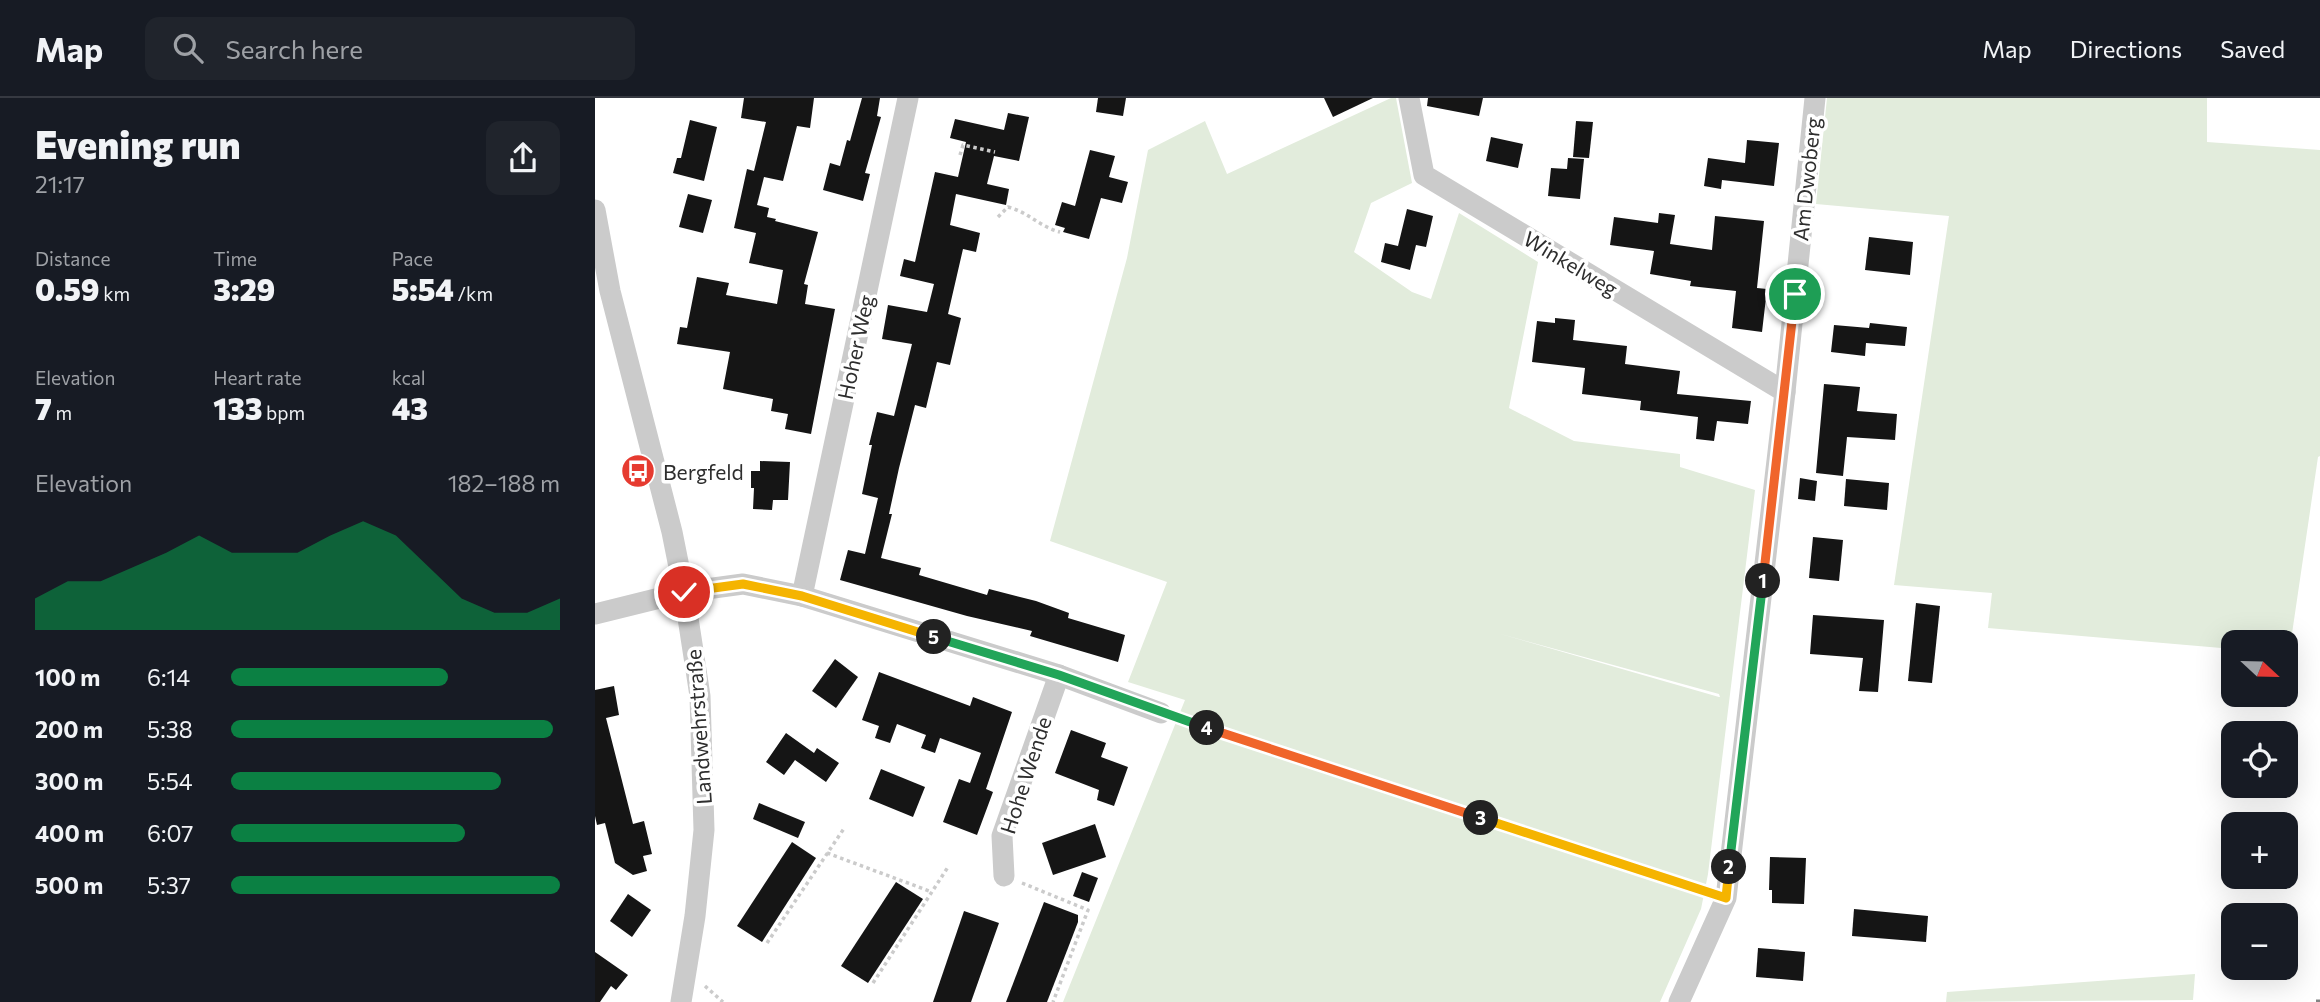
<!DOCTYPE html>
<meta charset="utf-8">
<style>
:root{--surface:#171b24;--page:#20242c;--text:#f1f3f6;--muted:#9ea1a6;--line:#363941;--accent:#0b8043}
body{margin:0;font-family:Commissioner,sans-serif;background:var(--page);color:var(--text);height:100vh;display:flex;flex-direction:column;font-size:26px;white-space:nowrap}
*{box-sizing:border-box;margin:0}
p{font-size:23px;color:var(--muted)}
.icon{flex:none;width:38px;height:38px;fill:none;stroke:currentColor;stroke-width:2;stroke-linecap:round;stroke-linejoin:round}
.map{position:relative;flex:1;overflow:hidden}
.sheet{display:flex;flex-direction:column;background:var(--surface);width:595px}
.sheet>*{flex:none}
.needle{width:46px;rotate:112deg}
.tools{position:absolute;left:1626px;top:532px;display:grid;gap:14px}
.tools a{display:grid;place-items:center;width:77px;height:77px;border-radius:14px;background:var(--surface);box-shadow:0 7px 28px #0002;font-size:35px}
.pin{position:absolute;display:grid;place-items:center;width:60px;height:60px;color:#fff;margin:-30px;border:4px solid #fff;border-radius:50%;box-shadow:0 2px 7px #0007}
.km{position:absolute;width:35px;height:35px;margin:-18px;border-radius:50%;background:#222;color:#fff;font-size:19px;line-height:35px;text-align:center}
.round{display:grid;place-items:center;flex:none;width:74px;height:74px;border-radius:14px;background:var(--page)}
.summary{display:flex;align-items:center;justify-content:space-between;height:119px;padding:0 35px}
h1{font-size:38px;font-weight:800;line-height:52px}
.stats{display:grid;grid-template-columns:repeat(3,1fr);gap:10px;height:119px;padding:7px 35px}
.stats div{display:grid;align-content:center}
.stats b{font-size:30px;font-weight:800}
.stats small{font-size:19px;font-weight:400}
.stats p{font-size:19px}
.chart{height:196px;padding:14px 35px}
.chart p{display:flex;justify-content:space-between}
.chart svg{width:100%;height:126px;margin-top:7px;fill:var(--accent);opacity:.7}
ul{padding:0 35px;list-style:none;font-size:23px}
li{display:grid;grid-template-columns:112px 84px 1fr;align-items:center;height:52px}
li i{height:18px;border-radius:9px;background:var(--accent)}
header{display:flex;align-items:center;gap:42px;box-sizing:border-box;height:98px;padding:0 35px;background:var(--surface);border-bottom:2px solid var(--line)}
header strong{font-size:33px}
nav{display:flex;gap:38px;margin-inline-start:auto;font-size:24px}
.search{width:490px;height:63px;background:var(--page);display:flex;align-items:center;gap:18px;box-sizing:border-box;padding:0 24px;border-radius:14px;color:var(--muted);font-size:26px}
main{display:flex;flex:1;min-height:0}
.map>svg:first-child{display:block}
.green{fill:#e2ecdc;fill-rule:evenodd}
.building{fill:#151515}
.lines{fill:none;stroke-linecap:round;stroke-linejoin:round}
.path{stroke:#cbcbcb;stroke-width:3.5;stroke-dasharray:3.5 3.5;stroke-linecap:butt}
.minor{stroke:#cbcbcb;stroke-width:21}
.rail{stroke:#838383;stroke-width:5;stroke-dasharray:7 5;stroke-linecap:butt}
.split-1-casing{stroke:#fff;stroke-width:14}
.split-2-casing{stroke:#fff;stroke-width:14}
.split-3-casing{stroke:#fff;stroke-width:14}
.split-4-casing{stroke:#fff;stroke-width:14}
.split-5-casing{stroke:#fff;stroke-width:14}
.split-6-casing{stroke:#fff;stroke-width:14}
.split-1{stroke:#f0652b;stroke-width:9}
.split-2{stroke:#22a559;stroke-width:9}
.split-3{stroke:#f5b400;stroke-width:9}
.split-4{stroke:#f0652b;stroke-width:9}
.split-5{stroke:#22a559;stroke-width:9}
.split-6{stroke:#f5b400;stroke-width:9}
.labels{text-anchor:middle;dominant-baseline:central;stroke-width:7;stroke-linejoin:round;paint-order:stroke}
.street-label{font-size:21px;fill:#2e2e2e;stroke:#fff}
.poi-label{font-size:21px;fill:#2e2e2e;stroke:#fff;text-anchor:start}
</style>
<header>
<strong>Map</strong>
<div class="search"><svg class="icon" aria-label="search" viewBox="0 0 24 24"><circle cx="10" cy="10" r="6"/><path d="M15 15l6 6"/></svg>Search here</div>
<nav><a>Map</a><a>Directions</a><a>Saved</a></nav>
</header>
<main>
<section class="sheet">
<div class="summary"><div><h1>Evening run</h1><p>21:17</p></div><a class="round"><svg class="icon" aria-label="share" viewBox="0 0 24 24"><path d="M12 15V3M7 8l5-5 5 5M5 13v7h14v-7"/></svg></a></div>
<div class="stats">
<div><p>Distance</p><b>0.59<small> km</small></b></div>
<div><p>Time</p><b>3:29</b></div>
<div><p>Pace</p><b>5:54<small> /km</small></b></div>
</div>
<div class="stats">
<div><p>Elevation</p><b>7<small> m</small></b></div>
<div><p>Heart rate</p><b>133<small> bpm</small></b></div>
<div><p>kcal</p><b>43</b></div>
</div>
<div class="chart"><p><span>Elevation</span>182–188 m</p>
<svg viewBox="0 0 160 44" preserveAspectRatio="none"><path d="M0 44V33L10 27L20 27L30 22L40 17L50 11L60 17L70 17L80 17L90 11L100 6L110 11L120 22L130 33L140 38L150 38L160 33V44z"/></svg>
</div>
<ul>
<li><b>100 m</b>6:14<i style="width:66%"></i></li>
<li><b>200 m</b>5:38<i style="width:98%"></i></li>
<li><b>300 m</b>5:54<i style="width:82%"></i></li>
<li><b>400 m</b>6:07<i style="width:71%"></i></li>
<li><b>500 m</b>5:37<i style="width:100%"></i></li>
</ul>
</section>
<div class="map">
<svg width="1725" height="904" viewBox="0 0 1725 904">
<rect width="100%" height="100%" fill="#fff"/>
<g class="green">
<path d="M796,0H801L817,85L776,105L759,154L817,194L836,201L864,115L943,164L914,310L979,343L1085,356V369L1160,392L1113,776L1106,811L1065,904H468L590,602L533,584L572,484L455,443L532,160L553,52L610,23L632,76ZM902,535L1124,596L1125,599H1124Z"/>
<path d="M1232,0H1612V44L1725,52V358L1723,359L1694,556H1691L1690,544H1638V551L1393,530L1397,495L1299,487L1354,118L1221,106Z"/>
<path d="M1600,876L1598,902L1351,904L1352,894Z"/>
</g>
<g class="building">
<path d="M149,0H219L215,30L202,28L188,83L169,79L162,107L174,110L172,119L181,121L180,123L223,134L209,186L213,187L210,206L240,211L216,336L190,331L193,316L176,313L178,301L128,291L135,254L82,246L85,229L92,230L102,179L134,185L131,197L182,206L188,172L154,165L161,135L139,130L152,71L159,73L171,24L146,20Z"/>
<path d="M267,0H285L282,18L286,19L270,75L275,76L268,103L228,92L235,65L245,68L252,42L255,43Z"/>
<path d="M503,0H531L528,18L501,14Z"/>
<path d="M729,0H778L738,19Z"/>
<path d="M833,0H888L884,18L832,8Z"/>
<path d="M413,15L434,19L424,63L399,58L392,86L414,91L411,107L361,96L355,127L385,135L381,154L368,151L353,216L366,220L355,267L342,264L331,310L320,307L304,370L294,416H297L286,460L326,470L324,477L392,497L394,491L441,503L474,515L473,520L530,537L523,564L435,538L437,533L372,518L245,482L253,452L270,456L283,400L267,396L277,347H274L282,314L299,318L317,246L287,241L293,207L332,214L339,186L305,178L309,161L320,164L340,74L363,79L371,44L355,40L360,21L409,32Z"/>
<path d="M95,22L122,29L109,83L78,75L82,60H86Z"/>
<path d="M981,23L998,24L994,60L978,59Z"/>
<path d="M896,39L928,46L923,70L891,63Z"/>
<path d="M1152,42L1184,45L1179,88L1127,82L1126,91L1109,88L1113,60L1150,65Z"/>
<path d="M495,52L520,58L514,79L533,84L527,105L506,100L494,141L468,134L470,130L460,127L467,104L480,108Z"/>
<path d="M973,60L989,61L985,101L953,98L956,70L972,71Z"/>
<path d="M93,96L117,102L108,135L84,129Z"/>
<path d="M812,111L838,118L831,149L821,147L815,172L786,164L790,145L803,148Z"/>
<path d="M1064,115L1080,117L1075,146L1117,152L1120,118L1169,123L1162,190L1172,191L1167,234L1137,230L1141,193L1095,188L1096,183L1055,176L1059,153L1015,147L1019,119L1063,125Z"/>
<path d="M1274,139L1318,144L1315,177L1270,172Z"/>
<path d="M960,220L980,222L978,242L1032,248L1030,266L1085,273L1082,296L1156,303L1153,326L1122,323L1119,343L1101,341L1103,319L1045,312L1046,303L987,296L990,270L937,264L942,223L960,225Z"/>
<path d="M1275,225L1312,229L1310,248L1271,245L1270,258L1236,254L1239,227L1274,230Z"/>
<path d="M1229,286L1265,289L1262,313L1302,316L1300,342L1252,339L1248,378L1221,375Z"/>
<path d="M165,363L195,364L193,402H178L177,412L158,411L159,390H156V373H165Z"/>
<path d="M1205,380L1222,383L1220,403L1203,401Z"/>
<path d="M1251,381L1294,385L1292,412L1249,408Z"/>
<path d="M1218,439L1248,442L1244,483L1214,480Z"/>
<path d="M1321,505L1345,508L1337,585L1313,583Z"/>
<path d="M1218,517L1289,522L1283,594L1264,593L1268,560L1215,556Z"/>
<path d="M240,561L263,579L241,610L217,593Z"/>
<path d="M284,574L375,608L378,599L417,614L391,691L398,694L382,737L348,724L364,681L375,685L386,655L345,640L340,655L326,650L331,637L302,626L295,645L280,640L284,628L267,622Z"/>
<path d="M19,588L24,617L11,620L38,726L49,723L57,756L48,758L52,773L38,777L20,765L10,725L2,727L0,718V592Z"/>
<path d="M476,632L511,645L506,659L533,669L519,708L502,702L504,692L460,675Z"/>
<path d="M191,635L219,655L222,650L244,665L231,684L200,662L189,677L171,664Z"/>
<path d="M286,671L330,689L318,719L274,701Z"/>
<path d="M164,705L210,724L203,740L158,721Z"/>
<path d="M500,726L511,759L458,777L447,745Z"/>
<path d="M197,744L221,760L167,844L142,828Z"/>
<path d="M1175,759L1211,760L1209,806L1177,805V792H1174Z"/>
<path d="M487,774L503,780L494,804L478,798Z"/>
<path d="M301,784L328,801L273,885L246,868Z"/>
<path d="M33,796L56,812L37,839L15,823Z"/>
<path d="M449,804L483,817V824L473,850L452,904H411Z"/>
<path d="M1259,811L1333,818L1331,844L1257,838Z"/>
<path d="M369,813L404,825L376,904H338Z"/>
<path d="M1163,850L1210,854L1208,883L1161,879Z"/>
<path d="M0,854L33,877L21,892L16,888L5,904H0Z"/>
</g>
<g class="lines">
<g class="path">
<path d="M365,57L368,47L400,54"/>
<path d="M403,119L413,109C433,114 445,129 465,134"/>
<path d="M584,621L1112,794"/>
<path d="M232,755L337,794"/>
<path d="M427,785L493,812L458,904"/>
<path d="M172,845L250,729"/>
<path d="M278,885L353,769"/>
<path d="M110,888L128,904"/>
</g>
<g class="minor">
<path d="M814,0L829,77L1190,294"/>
<path d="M0,112L15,193L77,434L89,494L105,598L109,732L100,818L86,904"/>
<path d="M207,498L313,0"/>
<path d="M0,516L89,494L148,486L207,498L464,577L566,615"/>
<path d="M409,778L407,738L464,577"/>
<path d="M1084,904L1131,800L1190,294L1220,0"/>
</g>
<path class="rail" d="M1721,904H1725"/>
</g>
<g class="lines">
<g class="split-1-casing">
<path id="split-1" d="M1168,483L1200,196"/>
</g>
<g class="split-2-casing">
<path id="split-2" d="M1134,769L1168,483"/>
</g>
<g class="split-3-casing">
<path id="split-3" d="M886,720L1131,800L1134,769"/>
</g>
<g class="split-4-casing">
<path id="split-4" d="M612,630L886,720"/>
</g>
<g class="split-5-casing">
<path id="split-5" d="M339,539L464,577L612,630"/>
</g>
<g class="split-6-casing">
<path id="split-6" d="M89,494L148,486L207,498L339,539"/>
</g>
<use href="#split-1" class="split-1"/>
<use href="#split-2" class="split-2"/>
<use href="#split-3" class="split-3"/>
<use href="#split-4" class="split-4"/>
<use href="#split-5" class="split-5"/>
<use href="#split-6" class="split-6"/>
</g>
<defs>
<g id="bus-disc" transform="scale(1.75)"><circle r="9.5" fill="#e63b30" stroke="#fff"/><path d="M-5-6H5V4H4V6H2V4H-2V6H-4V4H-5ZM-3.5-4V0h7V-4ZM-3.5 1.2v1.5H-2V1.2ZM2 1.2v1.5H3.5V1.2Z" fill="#fff"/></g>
</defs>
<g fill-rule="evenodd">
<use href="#bus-disc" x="43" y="373"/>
</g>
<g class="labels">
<g class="street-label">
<text transform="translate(1211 81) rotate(-84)">Am Dwoberg</text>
<text transform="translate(976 165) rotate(31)">Winkelweg</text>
<text transform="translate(260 249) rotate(-78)">Hoher Weg</text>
<text transform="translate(103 629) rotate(-94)">Landwehrstraße</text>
<text transform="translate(430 677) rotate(-72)">Hohe Wende</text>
</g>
<g class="poi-label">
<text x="68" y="373">Bergfeld</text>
</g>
</g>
</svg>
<div class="tools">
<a><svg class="needle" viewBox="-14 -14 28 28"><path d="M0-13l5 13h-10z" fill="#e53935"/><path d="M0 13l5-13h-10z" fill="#9ea1a6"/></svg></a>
<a><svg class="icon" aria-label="locate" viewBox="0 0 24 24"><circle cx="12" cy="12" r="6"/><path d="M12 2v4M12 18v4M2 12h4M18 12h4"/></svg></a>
<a>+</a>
<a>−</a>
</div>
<div class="pin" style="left:1200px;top:196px;background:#1e9e55"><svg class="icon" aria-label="arrive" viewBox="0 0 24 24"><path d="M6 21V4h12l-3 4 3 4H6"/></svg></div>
<div class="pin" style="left:89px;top:494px;background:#d93025"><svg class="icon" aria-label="check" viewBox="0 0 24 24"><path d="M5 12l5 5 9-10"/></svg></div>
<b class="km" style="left:1168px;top:483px">1</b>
<b class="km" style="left:1134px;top:769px">2</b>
<b class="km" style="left:886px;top:720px">3</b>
<b class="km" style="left:612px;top:630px">4</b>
<b class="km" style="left:339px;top:539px">5</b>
</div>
</main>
